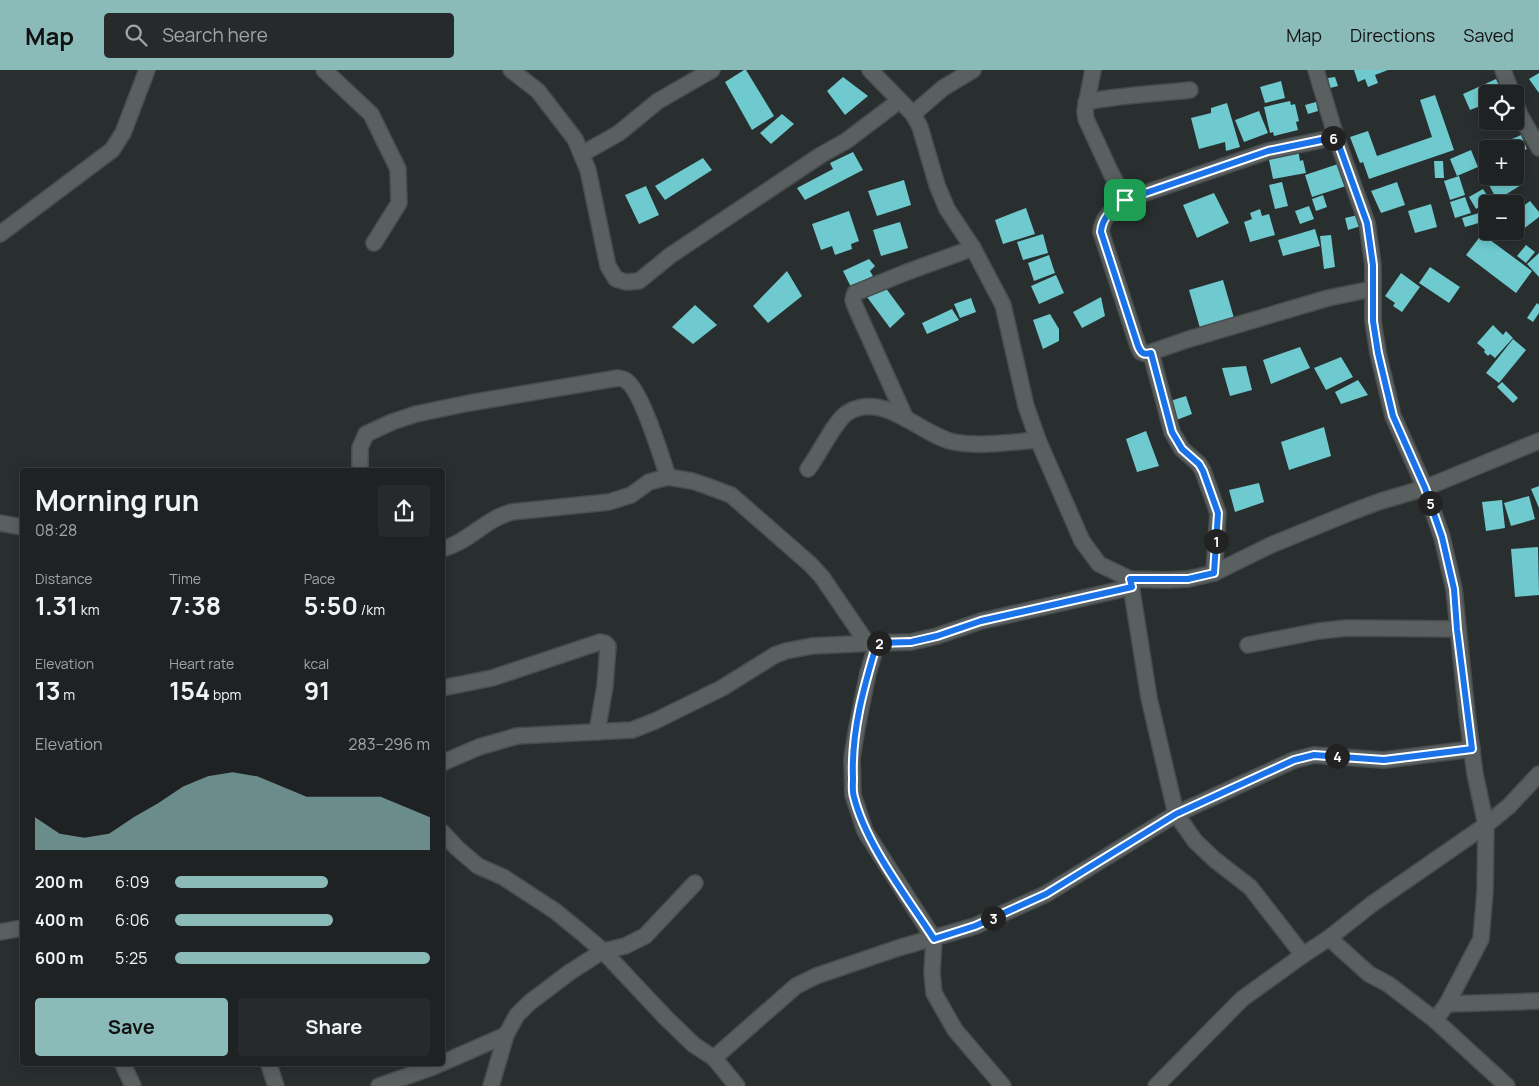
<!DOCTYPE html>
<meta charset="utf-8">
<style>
:root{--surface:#1f2222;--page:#272a2a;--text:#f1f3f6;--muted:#a1a4a5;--line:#3c3f40;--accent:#8bbbb9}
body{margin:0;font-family:Manrope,sans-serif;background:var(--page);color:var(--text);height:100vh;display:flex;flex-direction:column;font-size:19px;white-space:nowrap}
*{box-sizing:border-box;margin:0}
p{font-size:16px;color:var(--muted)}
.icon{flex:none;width:28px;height:28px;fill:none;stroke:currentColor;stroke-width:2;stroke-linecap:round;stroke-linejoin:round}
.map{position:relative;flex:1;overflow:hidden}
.details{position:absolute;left:20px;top:398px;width:425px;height:598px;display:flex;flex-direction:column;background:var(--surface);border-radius:5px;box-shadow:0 2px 12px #0003,0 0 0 1px var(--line)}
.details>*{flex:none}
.controls{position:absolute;left:1479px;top:15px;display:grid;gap:10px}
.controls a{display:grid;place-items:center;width:45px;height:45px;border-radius:5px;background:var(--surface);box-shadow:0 2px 12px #0003,0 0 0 1px var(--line);font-size:25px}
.pin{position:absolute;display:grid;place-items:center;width:42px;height:42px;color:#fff;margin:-21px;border-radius:10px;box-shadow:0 2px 8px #0006}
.km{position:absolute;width:25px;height:25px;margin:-12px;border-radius:50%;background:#222;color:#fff;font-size:14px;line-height:25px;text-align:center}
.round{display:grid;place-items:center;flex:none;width:52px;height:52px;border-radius:5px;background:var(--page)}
.headline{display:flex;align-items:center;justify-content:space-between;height:85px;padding:0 15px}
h1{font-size:28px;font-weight:700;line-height:38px}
.metrics{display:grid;grid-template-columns:repeat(3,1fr);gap:8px;height:85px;padding:5px 15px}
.metrics div{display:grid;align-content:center}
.metrics b{font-size:25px;font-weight:700}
.metrics small{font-size:14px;font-weight:400}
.metrics p{font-size:14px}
.chart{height:140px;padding:10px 15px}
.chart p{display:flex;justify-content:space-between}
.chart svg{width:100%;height:90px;margin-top:5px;fill:var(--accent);opacity:.7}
.cta{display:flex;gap:10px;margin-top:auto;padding:10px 15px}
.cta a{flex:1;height:58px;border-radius:5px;background:var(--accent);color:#111;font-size:20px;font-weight:700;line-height:58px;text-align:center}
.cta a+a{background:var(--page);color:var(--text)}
ul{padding:0 15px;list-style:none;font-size:16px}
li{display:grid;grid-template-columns:80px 60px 1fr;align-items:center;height:38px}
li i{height:12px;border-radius:6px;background:var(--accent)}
header{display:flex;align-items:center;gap:30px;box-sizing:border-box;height:70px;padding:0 25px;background:var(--accent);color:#111}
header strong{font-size:24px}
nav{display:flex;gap:28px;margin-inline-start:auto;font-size:18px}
.search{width:350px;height:45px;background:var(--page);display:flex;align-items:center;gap:12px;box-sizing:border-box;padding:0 18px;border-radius:5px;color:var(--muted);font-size:19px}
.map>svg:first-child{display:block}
.building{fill:#6ecace}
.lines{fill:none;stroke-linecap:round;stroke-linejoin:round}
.street-casing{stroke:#484c4c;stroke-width:18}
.street{stroke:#5a5f60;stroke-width:15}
.route-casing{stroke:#fff;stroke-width:10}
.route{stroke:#1a73e8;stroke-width:6}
</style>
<header>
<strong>Map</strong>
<div class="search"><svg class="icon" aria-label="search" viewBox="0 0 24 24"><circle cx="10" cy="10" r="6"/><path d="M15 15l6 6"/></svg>Search here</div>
<nav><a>Map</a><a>Directions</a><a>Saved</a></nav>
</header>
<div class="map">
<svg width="1539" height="1016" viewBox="0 0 1539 1016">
<rect width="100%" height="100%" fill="#292e2e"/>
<g class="building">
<path d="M744,0H746L774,46L752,60L725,12Z"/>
<path d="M1354,0H1388L1375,5L1378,13L1368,17L1365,9L1358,12Z"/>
<path d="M1539,3V23L1529,9Z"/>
<path d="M843,7L868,26L845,45L827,21Z"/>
<path d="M1335,7L1338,16L1330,18L1328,8Z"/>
<path d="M1496,9L1503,24H1488V33L1470,40L1463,24Z"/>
<path d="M1281,11L1285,28L1265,33L1260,17Z"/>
<path d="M1435,25L1454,80L1369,109L1363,92L1360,93L1350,67L1368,61L1377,86L1432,67L1420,30Z"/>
<path d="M1290,31L1291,35L1295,34L1299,51L1296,52L1298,60L1274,66L1273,62L1270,63L1264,37Z"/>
<path d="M1316,32L1318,41L1308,44L1305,35Z"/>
<path d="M1227,33L1240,77L1226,81L1225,72L1199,79L1191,48L1211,43V38Z"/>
<path d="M1259,41L1268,63L1244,72L1235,50Z"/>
<path d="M782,44L794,54L771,74L760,63Z"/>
<path d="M1521,65L1527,79L1515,84V79H1505L1503,73Z"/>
<path d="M1298,79L1300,91L1303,90L1306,103L1273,109L1268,85Z"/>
<path d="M1471,80L1478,97L1457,106L1450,89Z"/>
<path d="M853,82L863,100L805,130L797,118L833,99L830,93Z"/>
<path d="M703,88L712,100L665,130L655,116Z"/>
<path d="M1434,91H1443L1444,108H1435Z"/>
<path d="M1338,94L1346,116L1312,127L1305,105Z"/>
<path d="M1459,106L1465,125L1450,130L1444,111Z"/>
<path d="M1504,106H1515L1521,115L1497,130L1489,115Z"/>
<path d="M904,110L911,135L877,146L868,121Z"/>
<path d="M1282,112L1288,136L1275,139L1269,115Z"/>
<path d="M1397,112L1405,135L1381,143L1371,121Z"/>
<path d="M646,116L659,145L639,154L625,125Z"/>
<path d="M1483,119L1490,130L1476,139L1469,127Z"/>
<path d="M1214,123L1229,153L1197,168L1183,135Z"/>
<path d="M1323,125L1327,137L1316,141L1312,129Z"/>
<path d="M1465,127L1471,143L1455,148L1450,132Z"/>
<path d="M1530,131L1539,142V147L1518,163L1515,159V142Z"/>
<path d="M1431,134L1437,157L1415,163L1408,141Z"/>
<path d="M1309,136L1314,149L1300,154L1295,141Z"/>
<path d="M1026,138L1035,164L1003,174L995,150Z"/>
<path d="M1260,139L1262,146L1269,144L1275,165L1250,172L1244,152L1252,149L1250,143Z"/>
<path d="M849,141L859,171L851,174L852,179L835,185L832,176L821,180L812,154Z"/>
<path d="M1479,143L1482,152L1465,157L1462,148Z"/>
<path d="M1358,145L1361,156L1348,160L1345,148Z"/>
<path d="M900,152L908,178L881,186L873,160Z"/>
<path d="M1315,159L1320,176L1283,186L1278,170Z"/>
<path d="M1501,161H1513L1516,165L1508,170Z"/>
<path d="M1043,164L1048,183L1023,190L1017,172Z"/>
<path d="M1482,164L1532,201L1516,223L1466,185Z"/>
<path d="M1331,165L1335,197L1324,199L1320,166Z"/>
<path d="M1526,175L1535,182L1526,193L1517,186Z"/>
<path d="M1539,183V207L1527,194Z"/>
<path d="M1049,185L1055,203L1034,211L1028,193Z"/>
<path d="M869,189L875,196L870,201L873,206L851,217L843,201Z"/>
<path d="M1430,197L1460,217L1449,233L1419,213Z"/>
<path d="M787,201L802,226L768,253L753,236Z"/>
<path d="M1401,203L1420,217L1402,242L1393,236L1395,233L1385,226Z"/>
<path d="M1056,205L1064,223L1039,234L1031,216Z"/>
<path d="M1223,210L1234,248L1200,258L1189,220Z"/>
<path d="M885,217L905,244L890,258L867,227Z"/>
<path d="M1101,227L1105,246L1082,258L1073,242Z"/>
<path d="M971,228L976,242L960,248L954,234Z"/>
<path d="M1537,233L1539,235V243L1533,252L1527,248Z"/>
<path d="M695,235L717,255L693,274L672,257Z"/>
<path d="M952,239L959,250L927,264L922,253Z"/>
<path d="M1050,244L1059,259V271L1043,279L1033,250Z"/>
<path d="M1493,255L1503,265L1506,261L1513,268L1495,288L1490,284L1488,286L1484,282L1485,280L1477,273Z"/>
<path d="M1513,269L1526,280L1499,313L1486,303Z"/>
<path d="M1300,277L1310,298L1271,314L1263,290Z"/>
<path d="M1341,287L1353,307L1326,320L1314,298Z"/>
<path d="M1246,296L1252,320L1230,326L1222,298Z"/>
<path d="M1358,310L1368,325L1341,334L1335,322Z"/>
<path d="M1502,312L1518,328L1513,333L1497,317Z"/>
<path d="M1186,326L1192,344L1174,351L1170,331Z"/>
<path d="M1324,357L1331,386L1289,400L1281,372Z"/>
<path d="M1146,361L1159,396L1137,402L1126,369Z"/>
<path d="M1259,413L1264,432L1235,442L1229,420Z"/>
<path d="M1539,416V438L1531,419Z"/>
<path d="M1529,426L1535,449L1511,456L1504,433Z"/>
<path d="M1502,430L1505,458L1486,461L1482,432Z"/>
<path d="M1538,477L1539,525L1515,527L1511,479Z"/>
</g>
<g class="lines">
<g class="street-casing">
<g id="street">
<path d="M324,0L371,44L398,99L399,133L374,173"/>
<path d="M511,0L538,21L575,69L588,100L608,196L616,209L626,212L639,211L671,185L821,85L846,71L899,31"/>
<path d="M870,0L913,44L920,57L937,115L947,139L973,178L1003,235L1026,336L1038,370L1082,471L1099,494L1130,509L1166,510L1188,509L1214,503L1271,475L1354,441L1381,431L1425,418L1539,371"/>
<path d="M1093,0L1085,41L1086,49L1110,101L1125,130"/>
<path d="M1316,0L1336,67L1367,153L1373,195V251L1378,283L1393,346L1425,418L1442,467L1454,519L1467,644L1475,704L1486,755L1485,821L1481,869L1447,934L1435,950"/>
<path d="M1503,0L1512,24"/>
<path d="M1086,32C1121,25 1155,24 1190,20"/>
<path d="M1515,32L1520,45L1539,78"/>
<path d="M913,44L943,18L973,0"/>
<path d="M1336,67L1268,81L1125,130C1114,139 1102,146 1101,162L1138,276L1141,282L1146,284L1186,270L1328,228L1372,219"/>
<path d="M582,84L619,63L658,31L712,0"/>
<path d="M0,164L112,80L123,63L147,0"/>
<path d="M1151,283L1172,362L1182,379L1199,394L1203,401L1218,443L1214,503"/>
<path d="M906,349L855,236L853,230L855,223L907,202L973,178"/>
<path d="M808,399C819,385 834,352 847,343C884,320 920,365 954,372C981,377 1011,372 1038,370"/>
<path d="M360,400V378L366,364L392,352L416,344L469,333L618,308C619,308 624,309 625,310C641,318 662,389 668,407"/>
<path d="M0,453L22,457"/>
<path d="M442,479C469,472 485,449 512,442L609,432L631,425L649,412L668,407L692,411L707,416L731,425L810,494L822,507L867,573"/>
<path d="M1130,509L1149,628L1176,744L1195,771L1215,790L1250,817L1303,885"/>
<path d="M1248,575L1319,561L1347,558L1457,559"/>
<path d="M442,618L492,608L600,572L605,573L608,576L605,616L597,662"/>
<path d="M442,693L479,677L517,666L632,660L655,651L722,618L775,585L786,581L812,576L874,573"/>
<path d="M442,762L457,778L478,796L503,807L555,841L582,863L603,881L665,947L694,975L714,988L737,1016"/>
<path d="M0,862L22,858"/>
<path d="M1329,868L1369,904L1388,914L1435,950L1507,1016"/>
<path d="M1447,934L1539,931"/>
<path d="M714,988L796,916L816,906L898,878L975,856L1046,824L1176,744L1294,690L1314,685L1384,690L1472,679"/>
<path d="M122,992L133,1016"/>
<path d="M268,992L276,1016"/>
<path d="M379,1016L433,997L506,965"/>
<path d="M491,1016L506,965L517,945L529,933L570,902L603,881L625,876L645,866L695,813"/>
<path d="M1003,1016L955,960L934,923L932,902L934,869L865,761L853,725L852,688L857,657L868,603L877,573L911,572L937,566L981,551L1132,517"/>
<path d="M1156,1016L1242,929L1303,885L1329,868L1372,834L1486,755L1509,736L1539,704"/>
</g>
</g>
<use href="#street" class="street"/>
</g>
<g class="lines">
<g class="route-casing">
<path id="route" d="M1336,67L1367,153L1373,195V251L1378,283L1393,346L1425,418L1442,467L1454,519L1457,559L1472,679L1384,690L1314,685L1294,690L1176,744L1046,824L975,856L934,869C907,827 866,775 854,727C852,721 853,714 853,708C851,662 864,616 877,573L911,572L937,566L981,551L1132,517L1130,509H1188L1214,503L1218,443L1203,401L1199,394L1182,379L1172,362L1151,283C1143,285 1141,283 1138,276L1101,162C1102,146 1114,139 1125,130L1268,81Z"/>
</g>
<use href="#route" class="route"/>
</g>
</svg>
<div class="controls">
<a><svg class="icon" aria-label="locate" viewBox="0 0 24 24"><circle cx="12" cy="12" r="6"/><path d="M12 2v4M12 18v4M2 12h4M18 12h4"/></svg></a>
<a>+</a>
<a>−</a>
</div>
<div class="pin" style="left:1125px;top:130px;background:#1e9e55"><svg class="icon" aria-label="arrive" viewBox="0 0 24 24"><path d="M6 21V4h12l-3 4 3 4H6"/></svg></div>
<b class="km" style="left:1216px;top:471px">1</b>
<b class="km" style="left:879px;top:573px">2</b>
<b class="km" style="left:993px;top:848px">3</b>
<b class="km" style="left:1337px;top:686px">4</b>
<b class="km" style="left:1430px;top:433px">5</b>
<b class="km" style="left:1333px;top:68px">6</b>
<section class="details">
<div class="headline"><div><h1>Morning run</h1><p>08:28</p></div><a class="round"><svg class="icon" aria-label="share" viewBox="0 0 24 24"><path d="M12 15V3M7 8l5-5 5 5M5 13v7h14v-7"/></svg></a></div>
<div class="metrics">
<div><p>Distance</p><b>1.31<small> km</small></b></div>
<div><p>Time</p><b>7:38</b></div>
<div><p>Pace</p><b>5:50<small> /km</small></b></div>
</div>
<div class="metrics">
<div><p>Elevation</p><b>13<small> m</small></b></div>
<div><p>Heart rate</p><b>154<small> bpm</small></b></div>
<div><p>kcal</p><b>91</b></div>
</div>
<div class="chart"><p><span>Elevation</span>283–296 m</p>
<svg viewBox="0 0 160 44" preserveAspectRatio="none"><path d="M0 44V28L10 36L20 38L30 36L40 28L50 21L60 13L70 8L80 6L90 8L100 13L110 18L120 18L130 18L140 18L150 23L160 28V44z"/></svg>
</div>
<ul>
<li><b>200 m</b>6:09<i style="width:60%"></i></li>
<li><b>400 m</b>6:06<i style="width:62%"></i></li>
<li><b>600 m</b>5:25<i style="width:100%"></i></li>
</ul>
<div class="cta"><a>Save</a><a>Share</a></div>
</section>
</div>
